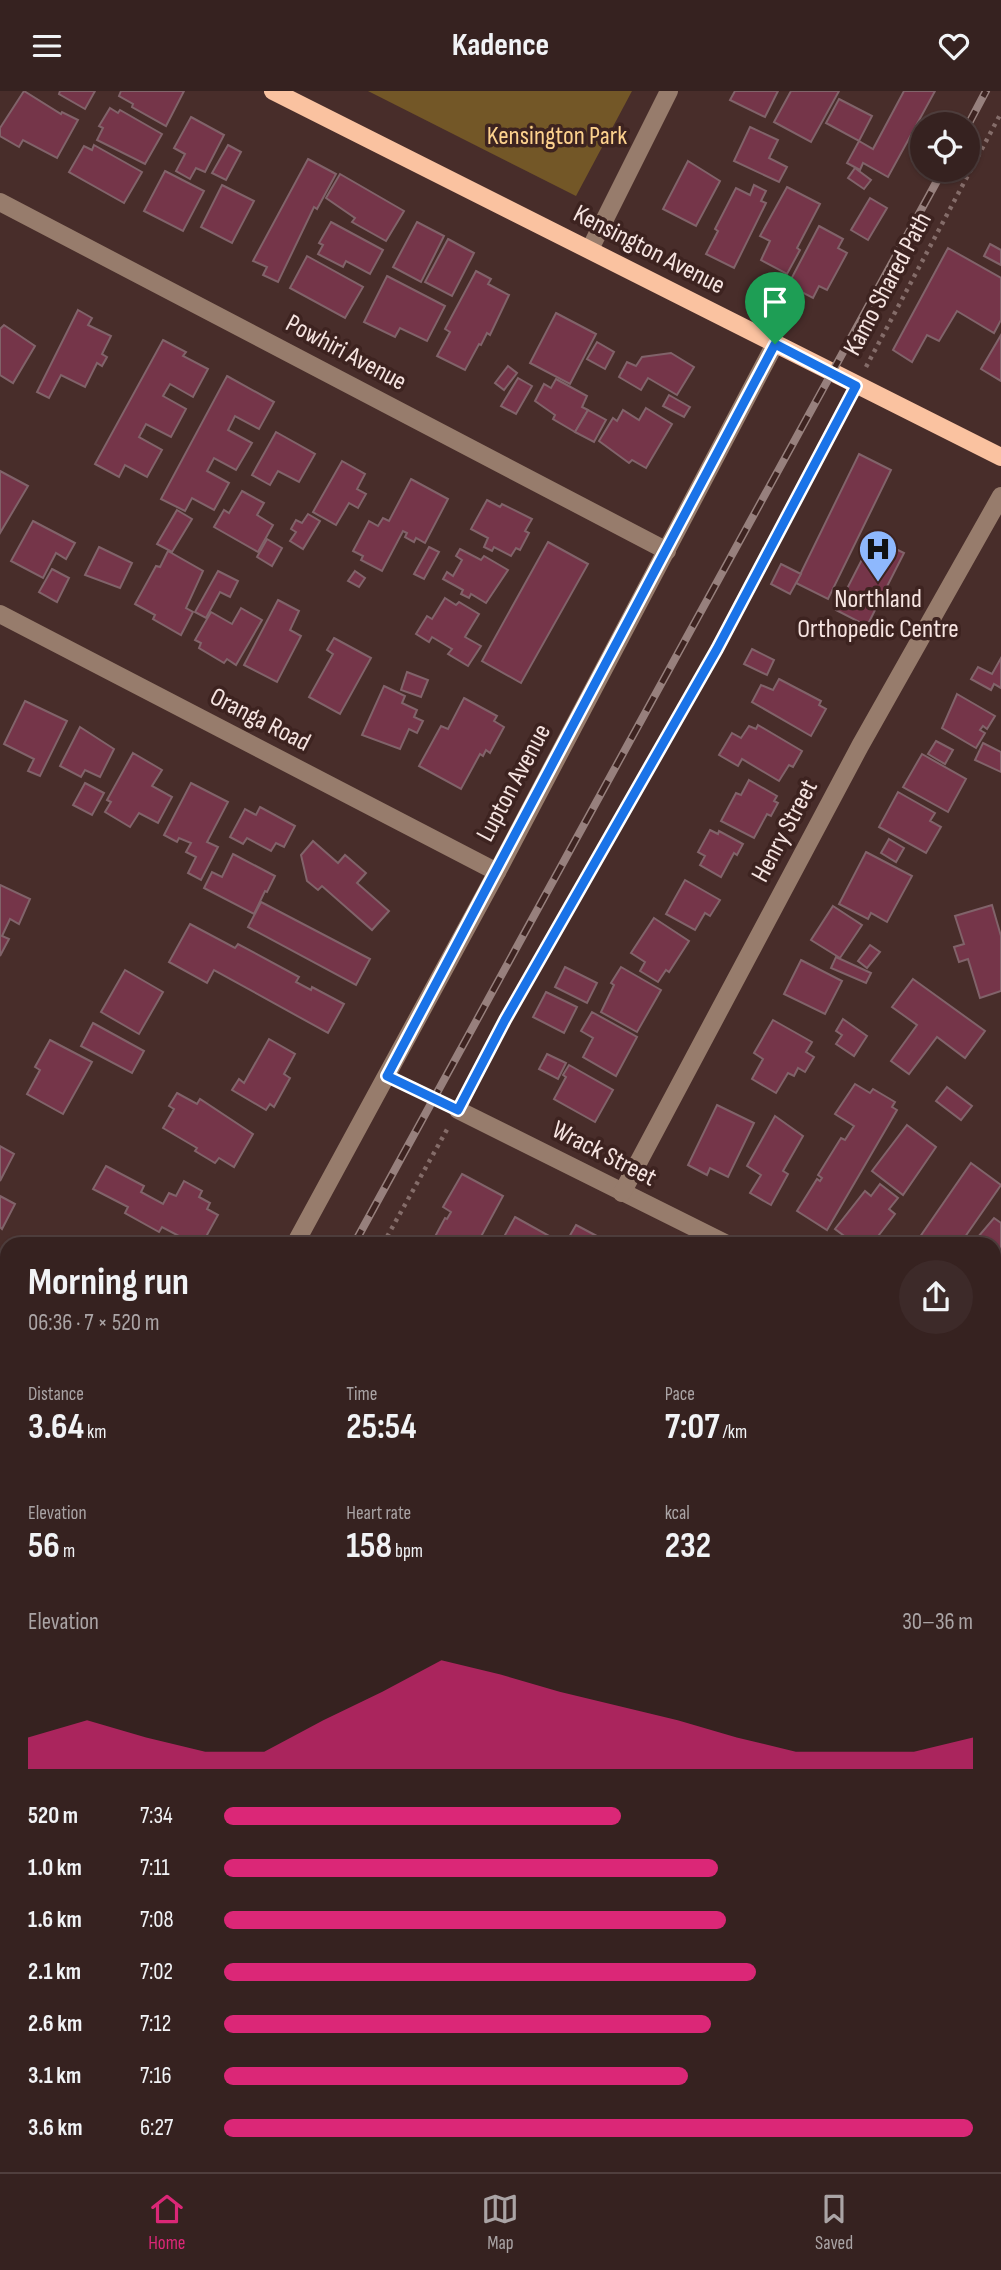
<!DOCTYPE html>
<meta charset="utf-8">
<style>
:root{--surface:#362220;--page:#3d2a29;--text:#f1f3f6;--muted:#aaa4a5;--line:#503f3e;--accent:#db2777}
body{margin:0;font-family:"Sofia Sans Condensed",sans-serif;background:var(--page);color:var(--text);height:100vh;display:flex;flex-direction:column;font-size:26px;white-space:nowrap}
*{box-sizing:border-box;margin:0}
p{font-size:23px;color:var(--muted)}
.icon{flex:none;width:38px;height:38px;fill:none;stroke:currentColor;stroke-width:2;stroke-linecap:round;stroke-linejoin:round}
.map{position:relative;flex:1;overflow:hidden}
.sheet{position:absolute;left:0px;top:1146px;width:1001px;height:936px;display:flex;flex-direction:column;background:var(--surface);border-radius:21px 21px 0 0;box-shadow:0 2px 5px #0004,0 0 0 2px var(--line)}
.sheet>*{flex:none}
.tools{position:absolute;left:910px;top:21px;display:grid;gap:14px}
.tools a{display:grid;place-items:center;width:70px;height:70px;border-radius:50%;background:var(--surface);box-shadow:0 2px 5px #0004,0 0 0 2px var(--line);font-size:35px}
.pin{position:absolute;display:grid;place-items:center;width:60px;height:60px;color:#fff;margin:-72px -30px;border-radius:50% 50% 50% 0;rotate:-45deg;box-shadow:0 0 7px #0007}
.pin .icon{rotate:45deg}
.round{display:grid;place-items:center;flex:none;width:74px;height:74px;border-radius:37px;background:var(--page)}
.summary{display:flex;align-items:center;justify-content:space-between;height:119px;padding:0 28px}
h1{font-size:38px;font-weight:700;line-height:52px}
.figures{display:grid;grid-template-columns:repeat(3,1fr);gap:10px;height:119px;padding:7px 28px}
.figures div{display:grid;align-content:center}
.figures b{font-size:35px;font-weight:700}
.figures small{font-size:19px;font-weight:400}
.figures p{font-size:19px}
.chart{height:196px;padding:14px 28px}
.chart p{display:flex;justify-content:space-between}
.chart svg{width:100%;height:126px;margin-top:7px;fill:var(--accent);opacity:.7}
ul{padding:0 28px;list-style:none;font-size:23px}
li{display:grid;grid-template-columns:112px 84px 1fr;align-items:center;height:52px}
li i{height:18px;border-radius:9px;background:var(--accent)}
header{display:flex;justify-content:space-between;align-items:center;height:91px;padding:0 28px;background:var(--surface);font-size:32px;font-weight:700}
.tabs{display:flex;justify-content:space-around;align-items:center;height:98px;border-top:2px solid var(--line);background:var(--surface);font-size:19px;color:var(--muted)}
.tabs a{display:grid;justify-items:center;gap:4px}
.tabs .on{color:var(--accent)}
.map>svg:first-child{display:block}
.green{fill:#735727}
.building{fill:#753549;stroke:#81636a;stroke-width:2}
.lines{fill:none;stroke-linecap:round;stroke-linejoin:round}
.path{stroke:#846c69;stroke-width:4.5;stroke-dasharray:3.5 5;stroke-linecap:butt}
.minor{stroke:#977c6c;stroke-width:18}
.major{stroke:#fac2a0;stroke-width:18}
.rail-casing{stroke:#97807d;stroke-width:8}
.rail{stroke:#3d2320;stroke-width:5;stroke-dasharray:16;stroke-linecap:butt}
.route-casing{stroke:#fff;stroke-width:14}
.route{stroke:#1a73e8;stroke-width:9}
.labels{text-anchor:middle;dominant-baseline:central;stroke-width:7;stroke-linejoin:round;paint-order:stroke}
.park-label{font-size:26px;fill:#fdd28e;stroke:#3d2320}
.street-label{font-size:26px;fill:#f6e4e1;stroke:#3d2320}
.poi-label{font-size:26px;fill:#f6e4e1;stroke:#3d2320}
</style>
<header><svg class="icon" aria-label="menu" viewBox="0 0 24 24"><path d="M4 6h16M4 12h16M4 18h16"/></svg>Kadence<svg class="icon" aria-label="heart" viewBox="0 0 24 24"><path d="M12 20l-8-8c-3-5 5-10 8-4 3-6 11-1 8 4z"/></svg></header>
<div class="map">
<svg width="1001" height="2081" viewBox="0 0 1001 2081">
<rect width="100%" height="100%" fill="#482d2a"/>
<path class="green" d="M368,0H632L576,105Z"/>
<g class="building">
<path d="M24,0L61,23L62,21L78,29L57,67L23,49L19,56L0,45V37Z"/>
<path d="M60,0H95L85,18L59,3Z"/>
<path d="M121,0H184L166,35L132,16L133,13L119,5Z"/>
<path d="M735,0H778L765,26L730,9Z"/>
<path d="M791,0H839L811,51L774,31Z"/>
<path d="M904,0H935L888,86L863,72L860,79L847,72L859,50L873,58Z"/>
<path d="M839,8L872,25L859,50L826,32Z"/>
<path d="M110,17L118,22L120,19L162,43L145,73L97,49L103,37L99,35Z"/>
<path d="M191,26L224,44L205,81L196,77L190,88L176,80L185,63L174,57Z"/>
<path d="M750,36L778,49L769,67L787,76L779,91L734,70Z"/>
<path d="M94,54L142,81L124,112L69,81L84,55L92,59Z"/>
<path d="M228,54L241,61L226,89L212,82Z"/>
<path d="M308,68L336,83L317,118L314,116L278,191L263,184L267,176L253,170Z"/>
<path d="M688,70L720,90L696,135L663,118Z"/>
<path d="M855,77L871,89L864,98L848,87Z"/>
<path d="M165,80L204,100L183,140L144,120Z"/>
<path d="M340,83L404,120L386,150L352,131L355,127L326,107Z"/>
<path d="M222,94L254,110L232,152L201,136Z"/>
<path d="M754,94L766,100L761,110L766,112L734,177L706,163L718,140L715,138L736,97L750,104Z"/>
<path d="M787,96L820,113L797,157L800,159L787,183L761,169L770,150L760,145Z"/>
<path d="M870,107L887,117L868,149L851,139Z"/>
<path d="M331,131L383,159L370,183L346,170L343,176L318,163L323,154L319,152Z"/>
<path d="M417,131L444,145L421,191L393,176Z"/>
<path d="M819,135L843,148L838,157L847,162L827,199L819,195L813,207L788,194Z"/>
<path d="M448,148L474,162L452,205L425,191Z"/>
<path d="M990,153L1001,159V174L984,165Z"/>
<path d="M948,157L1001,187V229L994,242L957,220L939,250L927,244L912,271L893,259Z"/>
<path d="M307,165L363,196L345,227L290,197Z"/>
<path d="M476,180L491,188L488,193L509,204L490,244L487,242L481,254L479,253L465,279L437,265L450,241L445,238Z"/>
<path d="M387,185L445,215L427,250L400,237L395,246L364,231Z"/>
<path d="M78,219L92,227L88,234L111,245L102,263L107,266L102,275L97,272L85,296L61,284L49,307L37,301Z"/>
<path d="M556,222L596,243L570,293L530,272Z"/>
<path d="M4,234L35,255L13,292L0,284V238Z"/>
<path d="M1001,244V290L981,278Z"/>
<path d="M163,249L186,261L183,265L208,278L193,306L170,293L163,305L186,318L171,346L146,333L139,346L162,359L147,386L125,374L119,386L95,373Z"/>
<path d="M597,251L614,261L605,278L587,268Z"/>
<path d="M671,262L694,276L677,304L648,287L641,299L619,286L627,271L636,275L642,266Z"/>
<path d="M508,275L517,282L504,299L495,292Z"/>
<path d="M227,285L274,311L259,338L235,325L228,339L252,352L236,379L214,367L207,380L229,392L214,419L192,407L185,420L161,408Z"/>
<path d="M518,287L532,295L516,323L501,315Z"/>
<path d="M556,288L587,305L582,316L588,319L575,341L553,328L555,324L535,310L544,293L551,297Z"/>
<path d="M669,304L690,316L684,326L663,315Z"/>
<path d="M646,317L672,333L646,377L632,369L629,372L599,350L613,327L617,330L623,319L639,329Z"/>
<path d="M588,319L606,329L594,351L575,341Z"/>
<path d="M276,341L315,363L299,391L278,380L270,394L252,384Z"/>
<path d="M859,363L891,379L828,508L796,492Z"/>
<path d="M342,370L365,383L357,398L366,403L358,417L349,412L336,434L313,421Z"/>
<path d="M0,380L28,395L0,442Z"/>
<path d="M411,388L448,408L425,452L416,447L414,451L405,446L407,442L403,440L382,480L361,469L363,465L353,460L369,430L378,435L383,427L389,430Z"/>
<path d="M242,400L264,412L257,424L273,434L258,461L214,436L224,419L229,422Z"/>
<path d="M487,409L500,416L502,413L532,428L525,440L529,442L520,459L516,457L511,465L494,456L492,460L484,456L488,447L471,438Z"/>
<path d="M177,419L192,428L172,461L157,453Z"/>
<path d="M308,423L320,430L303,458L290,450L296,441L291,438L296,429L302,432Z"/>
<path d="M33,430L75,452L66,468L56,462L43,487L11,470Z"/>
<path d="M873,447L904,462L867,535L836,519Z"/>
<path d="M267,448L282,457L272,475L257,466Z"/>
<path d="M548,451L588,473L521,592L482,570Z"/>
<path d="M99,456L132,472L120,497L85,484Z"/>
<path d="M429,456L439,461L424,488L414,483Z"/>
<path d="M460,458L481,469L484,465L508,479L486,512L471,503L469,507L461,503L463,499L443,488L447,481L453,485L462,469L456,465Z"/>
<path d="M168,460L203,480L186,517L193,521L181,544L153,528L155,524L135,513L156,475L160,476Z"/>
<path d="M781,473L801,483L790,503L771,493Z"/>
<path d="M52,478L69,487L57,511L39,501Z"/>
<path d="M218,480L238,490L230,506L220,501L206,527L195,521Z"/>
<path d="M355,480L365,487L359,496L348,490Z"/>
<path d="M445,507L456,514L459,511L479,523L465,546L481,555L468,575L448,563L452,558L432,546L429,551L416,543L427,525L432,528Z"/>
<path d="M278,509L299,520L290,539L301,545L277,591L244,574Z"/>
<path d="M241,517L262,529L236,574L227,568L224,572L199,557L201,552L195,549L211,521L232,533Z"/>
<path d="M334,547L371,567L340,623L309,606L333,563L327,559Z"/>
<path d="M752,558L774,569L767,584L744,573Z"/>
<path d="M1001,567V597L994,593L991,599L971,588L978,576L992,583Z"/>
<path d="M407,581L428,589L421,606L401,599Z"/>
<path d="M779,588L821,610L819,614L826,618L811,645L752,611L761,594L773,599Z"/>
<path d="M384,595L405,605L402,612L417,619L414,626L423,630L417,642L409,638L400,658L362,644Z"/>
<path d="M957,603L995,625L987,638L983,635L980,639L985,642L976,657L942,637Z"/>
<path d="M464,607L497,625L494,630L504,636L490,662L486,659L483,665L480,663L461,698L419,675L441,635L448,638Z"/>
<path d="M25,610L67,630L40,685L28,680L34,668L4,653Z"/>
<path d="M758,634L802,660L793,676L789,674L779,690L742,668L738,675L719,664L732,642L741,647L749,635L756,638Z"/>
<path d="M80,636L114,658L100,686L85,679L81,686L60,675Z"/>
<path d="M936,650L953,659L945,673L928,663Z"/>
<path d="M983,652L1001,661V681L975,669Z"/>
<path d="M133,662L162,679L152,695L172,706L158,732L139,722L130,736L105,721L111,711L107,709Z"/>
<path d="M922,663L966,688L948,721L903,696Z"/>
<path d="M749,689L777,705L774,710L778,712L771,725L767,723L754,747L721,730L736,702L741,704Z"/>
<path d="M85,692L104,702L92,724L73,714Z"/>
<path d="M191,692L228,711L207,751L218,756L201,789L188,782L196,766L186,761L191,752L179,747L177,751L164,744Z"/>
<path d="M898,701L935,722L930,730L941,736L926,762L879,736Z"/>
<path d="M260,716L295,735L284,756L276,752L271,760L247,747L243,753L230,746L245,718L256,724Z"/>
<path d="M710,739L718,743L719,740L743,753L737,764L734,762L721,786L700,774L705,765L698,761Z"/>
<path d="M889,748L904,757L896,771L881,762Z"/>
<path d="M313,750L338,772L345,764L366,782L357,792L389,820L372,839L322,795L318,799L307,790L301,764Z"/>
<path d="M866,761L912,785L887,831L871,822L868,828L839,813Z"/>
<path d="M233,763L275,785L267,801L265,800L254,823L204,797L212,781L222,786Z"/>
<path d="M685,789L720,809L710,825L705,822L695,839L666,823Z"/>
<path d="M0,794L30,808L19,833L10,828L2,845L9,848L0,865Z"/>
<path d="M261,811L370,868L356,894L248,836Z"/>
<path d="M992,814L1001,845V900L980,907L968,868L959,871L954,856L964,853L955,825Z"/>
<path d="M833,815L862,834L840,867L811,849Z"/>
<path d="M654,827L689,850L669,881L666,879L658,891L640,880L645,871L631,862Z"/>
<path d="M190,833L235,857L238,853L299,886L296,891L311,899L312,896L344,913L328,942L214,879L207,892L169,871Z"/>
<path d="M870,854L880,861L867,877L858,870Z"/>
<path d="M836,866L871,882L866,892L831,877Z"/>
<path d="M801,869L842,890L825,923L784,903Z"/>
<path d="M565,876L597,892L587,912L555,896Z"/>
<path d="M621,876L661,899L637,941L601,921L614,894L611,892Z"/>
<path d="M125,879L163,901L139,943L101,921Z"/>
<path d="M913,888L985,940L965,967L937,946L909,983L891,970L917,934L892,916Z"/>
<path d="M546,901L577,916L564,942L533,926Z"/>
<path d="M592,921L637,946L616,985L583,966L593,947L581,940Z"/>
<path d="M843,928L867,945L854,965L836,953L842,944L836,940Z"/>
<path d="M773,929L812,951L806,961L814,966L805,981L798,977L794,985L788,982L776,1002L752,988L763,968L754,962Z"/>
<path d="M93,932L144,960L132,982L81,955Z"/>
<path d="M269,948L295,963L284,983L290,987L274,1016L270,1013L266,1019L232,999L239,988L244,992Z"/>
<path d="M50,949L92,971L63,1023L27,1003L40,979L35,976Z"/>
<path d="M547,963L566,972L558,988L539,978Z"/>
<path d="M569,974L613,999L595,1031L554,1008L566,986L563,984Z"/>
<path d="M855,993L870,1002L873,998L895,1011L892,1016L897,1019L827,1139L797,1120L817,1088L820,1090L822,1087L818,1084L841,1047L845,1049L854,1035L835,1023Z"/>
<path d="M947,996L972,1015L961,1029L936,1010Z"/>
<path d="M177,1002L197,1013L200,1008L253,1043L234,1076L219,1067L215,1072L195,1060L197,1057L163,1037L174,1018L169,1015Z"/>
<path d="M717,1014L754,1032L728,1086L710,1077L707,1084L688,1074Z"/>
<path d="M775,1025L803,1045L783,1080L788,1083L771,1114L750,1102L761,1084L747,1075Z"/>
<path d="M907,1034L936,1056L903,1104L872,1080Z"/>
<path d="M0,1055L14,1063L0,1090Z"/>
<path d="M971,1072L1001,1094L960,1153H915Z"/>
<path d="M106,1075L144,1095L141,1101L163,1113L169,1102L176,1105L184,1090L202,1100L199,1106L210,1112L207,1118L218,1124L202,1153H194L162,1136L159,1141L125,1122L128,1116L93,1098Z"/>
<path d="M462,1083L503,1105L477,1153H431L445,1127L447,1128L451,1121L443,1116Z"/>
<path d="M880,1093L898,1107L889,1118L895,1123L872,1153H855L835,1138L865,1100L871,1105Z"/>
<path d="M0,1105L15,1113L2,1138L0,1136Z"/>
<path d="M515,1126L553,1147L549,1153H500Z"/>
<path d="M994,1127L1001,1132V1187L994,1196V1153H972Z"/>
<path d="M576,1134L612,1153H565Z"/>
<path d="M7,1196V1258L0,1254V1208Z"/>
<path d="M0,1297L7,1301V1336L0,1332Z"/>
<path d="M994,1392L1001,1397V1424L994,1434Z"/>
<path d="M0,1500L7,1504V1559L0,1572Z"/>
<path d="M994,1503L1001,1507V1552L994,1548Z"/>
<path d="M1001,1567V1615L994,1624V1576Z"/>
<path d="M994,1866L1001,1871V1919L994,1915Z"/>
<path d="M5,1875L7,1876V1917L0,1914V1886Z"/>
<path d="M994,1995L1001,2000V2036L994,2032Z"/>
<path d="M0,2029L7,2035V2059L5,2062L7,2064L0,2072Z"/>
<path d="M171,2076H209L207,2078L212,2081H180Z"/>
<path d="M303,2076H344L340,2081H299Z"/>
<path d="M382,2076H448L443,2081H389Z"/>
<path d="M488,2076H524L520,2081H495Z"/>
<path d="M560,2076H619L624,2079L556,2081Z"/>
<path d="M631,2076H678L674,2081H638Z"/>
<path d="M858,2076H900L896,2081H865Z"/>
</g>
<g class="lines">
<g class="path">
<path d="M866,276L1001,22"/>
<path d="M402,993L441,1011"/>
<path d="M467,1002L505,929L717,558L848,311"/>
<path d="M383,1153L449,1035"/>
<path d="M0,1426L7,1430"/>
<path d="M0,1854L7,1837"/>
</g>
<g class="minor">
<path d="M0,111L667,460"/>
<path d="M590,158L669,0"/>
<path d="M0,523L497,781"/>
<path d="M458,1019L727,1153"/>
<path d="M622,1102L860,655L1001,405"/>
<path d="M295,1153L497,781L775,253"/>
<path d="M994,1272L1001,1262"/>
<path d="M994,1285L1001,1289"/>
<path d="M994,1483L1001,1487"/>
<path d="M0,1691L7,1679"/>
<path d="M89,2081L93,2076"/>
</g>
<g class="major">
<path d="M273,0L1001,366"/>
<path d="M994,1722L1001,1711"/>
<path d="M755,2081L758,2076"/>
</g>
<g class="rail-casing">
<g id="rail">
<path d="M968,34L986,0"/>
<path d="M354,1153L943,79"/>
<path d="M0,1798L7,1786"/>
</g>
</g>
<use href="#rail" class="rail"/>
</g>
<g class="lines">
<g class="route-casing">
<path id="route" d="M775,253L856,295L717,558L505,929L458,1019L387,985Z"/>
</g>
<use href="#route" class="route"/>
</g>
<defs>
<g id="hospital-pin" transform="scale(2.0125)"><path d="M0 17L-7.5 6A9.5 9.5 0 1 1 7.5 6Z" fill="#8eb8fd" stroke="#3d2320"/><path d="M-5-5h3v3.5h4V-5h3V5h-3V1.5h-4V5h-3Z" fill="#111"/></g>
</defs>
<g fill-rule="evenodd">
<use href="#hospital-pin" x="878" y="458"/>
</g>
<g class="labels">
<g class="park-label">
<text x="557" y="45">Kensington Park</text>
</g>
<g class="street-label">
<text transform="translate(649 159) rotate(27)">Kensington Avenue</text>
<text transform="translate(888 193) rotate(-62)">Kamo Shared Path</text>
<text transform="translate(346 262) rotate(28)">Powhiri Avenue</text>
<text transform="translate(260 629) rotate(27)">Oranga Road</text>
<text transform="translate(514 692) rotate(-62)">Lupton Avenue</text>
<text transform="translate(785 740) rotate(-62)">Henry Street</text>
<text transform="translate(604 1063) rotate(27)">Wrack Street</text>
</g>
<g class="poi-label">
<text x="878" y="508">Northland<tspan x="878" dy="30">Orthopedic Centre</tspan></text>
</g>
</g>
</svg>
<div class="tools">
<a><svg class="icon" aria-label="locate" viewBox="0 0 24 24"><circle cx="12" cy="12" r="6"/><path d="M12 2v4M12 18v4M2 12h4M18 12h4"/></svg></a>
</div>
<div class="pin" style="left:775px;top:253px;background:#1e9e55"><svg class="icon" aria-label="arrive" viewBox="0 0 24 24"><path d="M6 21V4h12l-3 4 3 4H6"/></svg></div>
<section class="sheet">
<div class="summary"><div><h1>Morning run</h1><p>06:36 · 7 × 520 m</p></div><a class="round"><svg class="icon" aria-label="share" viewBox="0 0 24 24"><path d="M12 15V3M7 8l5-5 5 5M5 13v7h14v-7"/></svg></a></div>
<div class="figures">
<div><p>Distance</p><b>3.64<small> km</small></b></div>
<div><p>Time</p><b>25:54</b></div>
<div><p>Pace</p><b>7:07<small> /km</small></b></div>
</div>
<div class="figures">
<div><p>Elevation</p><b>56<small> m</small></b></div>
<div><p>Heart rate</p><b>158<small> bpm</small></b></div>
<div><p>kcal</p><b>232</b></div>
</div>
<div class="chart"><p><span>Elevation</span>30–36 m</p>
<svg viewBox="0 0 160 44" preserveAspectRatio="none"><path d="M0 44V33L10 27L20 33L30 38L40 38L50 27L60 17L70 6L80 11L90 17L100 22L110 27L120 33L130 38L140 38L150 38L160 33V44z"/></svg>
</div>
<ul>
<li><b>520 m</b>7:34<i style="width:53%"></i></li>
<li><b>1.0 km</b>7:11<i style="width:66%"></i></li>
<li><b>1.6 km</b>7:08<i style="width:67%"></i></li>
<li><b>2.1 km</b>7:02<i style="width:71%"></i></li>
<li><b>2.6 km</b>7:12<i style="width:65%"></i></li>
<li><b>3.1 km</b>7:16<i style="width:62%"></i></li>
<li><b>3.6 km</b>6:27<i style="width:100%"></i></li>
</ul>
</section>
</div>
<nav class="tabs">
<a class="on"><svg class="icon" aria-label="home" viewBox="0 0 24 24"><path d="M3 11l9-7 9 7M6 9v11h12V9"/></svg>Home</a>
<a><svg class="icon" aria-label="map" viewBox="0 0 24 24"><path d="M3 6l6-2 6 2 6-2v14l-6 2-6-2-6 2zM9 4v14M15 6v14"/></svg>Map</a>
<a><svg class="icon" aria-label="saved" viewBox="0 0 24 24"><path d="M7 4h10v16l-5-4-5 4z"/></svg>Saved</a>
</nav>
